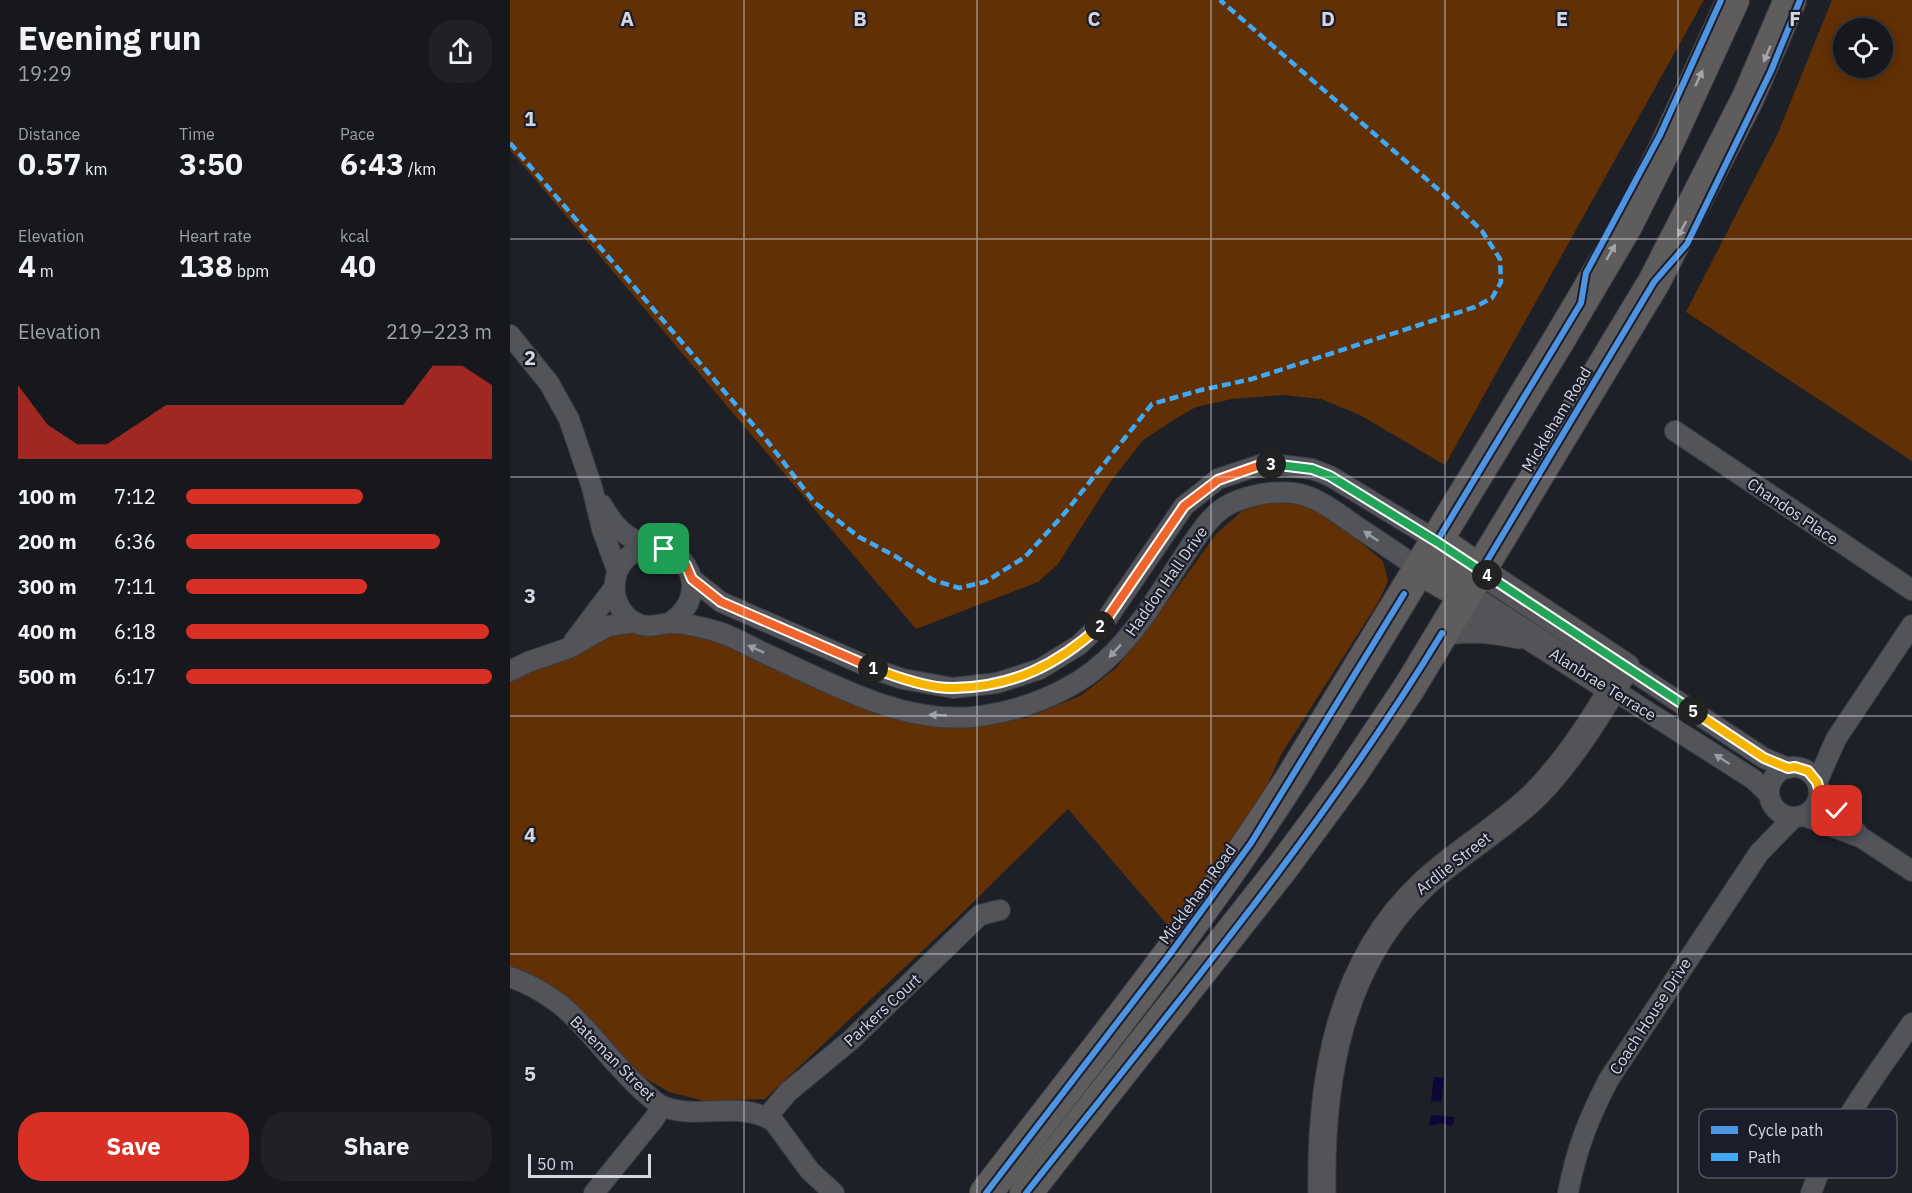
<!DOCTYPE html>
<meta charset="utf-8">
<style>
:root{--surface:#16181e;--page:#1f2127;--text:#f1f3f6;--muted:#9ea0a4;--line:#35373c;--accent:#d93025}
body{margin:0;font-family:"IBM Plex Sans",sans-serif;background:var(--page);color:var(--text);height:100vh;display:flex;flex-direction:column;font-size:22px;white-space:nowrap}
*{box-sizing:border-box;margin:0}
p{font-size:20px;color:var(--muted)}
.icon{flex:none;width:33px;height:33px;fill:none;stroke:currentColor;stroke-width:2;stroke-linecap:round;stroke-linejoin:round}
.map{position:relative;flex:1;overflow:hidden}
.panel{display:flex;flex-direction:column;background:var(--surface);width:510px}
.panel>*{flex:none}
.controls{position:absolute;left:1323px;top:18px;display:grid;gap:12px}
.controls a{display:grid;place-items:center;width:60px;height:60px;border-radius:50%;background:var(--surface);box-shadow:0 3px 15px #0003,0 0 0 2px var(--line);font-size:30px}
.scale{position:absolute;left:18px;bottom:15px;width:123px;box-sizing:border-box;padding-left:6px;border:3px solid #d5d6e0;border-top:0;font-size:16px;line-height:21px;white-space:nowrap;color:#d5d6e0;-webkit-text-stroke:4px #1b1d2b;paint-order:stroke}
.pin{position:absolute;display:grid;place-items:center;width:51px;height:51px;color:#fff;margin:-26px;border-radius:12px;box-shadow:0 3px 9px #0006}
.km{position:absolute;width:30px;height:30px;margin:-15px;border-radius:50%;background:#222;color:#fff;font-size:16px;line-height:30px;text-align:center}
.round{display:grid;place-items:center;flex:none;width:63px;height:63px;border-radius:24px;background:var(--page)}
.summary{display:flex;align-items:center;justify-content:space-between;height:102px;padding:0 18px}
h1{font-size:33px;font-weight:700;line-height:45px}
.stats{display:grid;grid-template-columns:repeat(3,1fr);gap:9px;height:102px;padding:6px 18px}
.stats div{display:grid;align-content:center}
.stats b{font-size:30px;font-weight:700}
.stats small{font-size:16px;font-weight:400}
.stats p{font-size:16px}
.chart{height:168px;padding:12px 18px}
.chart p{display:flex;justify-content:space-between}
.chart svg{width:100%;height:108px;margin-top:6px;fill:var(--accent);opacity:.7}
.action{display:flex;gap:12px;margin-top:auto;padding:12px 18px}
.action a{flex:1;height:69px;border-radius:24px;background:var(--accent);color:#fff;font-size:24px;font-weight:700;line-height:69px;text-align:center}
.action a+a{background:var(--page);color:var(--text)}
ul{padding:0 18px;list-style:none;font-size:20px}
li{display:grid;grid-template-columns:96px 72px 1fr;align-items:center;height:45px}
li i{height:15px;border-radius:8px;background:var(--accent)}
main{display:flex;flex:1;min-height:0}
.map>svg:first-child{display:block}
.green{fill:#613005;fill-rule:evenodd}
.water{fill:#0e0539}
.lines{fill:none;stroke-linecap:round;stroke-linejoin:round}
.street-casing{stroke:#3a3b42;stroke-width:22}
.secondary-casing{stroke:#3a3b42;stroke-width:29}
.primary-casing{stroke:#3a3b42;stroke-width:34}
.street{stroke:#53545a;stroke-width:20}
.secondary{stroke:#545458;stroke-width:27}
.primary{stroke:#5f5c5e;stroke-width:32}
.quiet{stroke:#3fa9f5;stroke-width:4.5;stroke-dasharray:9 4.5;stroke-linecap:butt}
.cycleway-casing{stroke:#1b1d2b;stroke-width:10}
.cycleway{stroke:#4d94e3;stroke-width:6}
.oneway{fill:#a6a5ac}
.oneway2{fill:#9a9ca4}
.split-1-casing{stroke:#fff;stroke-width:12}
.split-2-casing{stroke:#fff;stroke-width:12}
.split-3-casing{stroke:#fff;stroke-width:12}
.split-4-casing{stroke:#fff;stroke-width:12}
.split-5-casing{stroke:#fff;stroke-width:12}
.split-6-casing{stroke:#fff;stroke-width:12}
.split-1{stroke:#f0652b;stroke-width:8}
.split-2{stroke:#f5b400;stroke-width:8}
.split-3{stroke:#f0652b;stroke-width:8}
.split-4{stroke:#22a559;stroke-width:8}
.split-5{stroke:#22a559;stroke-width:8}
.split-6{stroke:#f5b400;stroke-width:8}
.grid{fill:none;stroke:#d5d6e0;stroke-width:1.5;stroke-opacity:0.55}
.labels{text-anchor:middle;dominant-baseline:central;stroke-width:4.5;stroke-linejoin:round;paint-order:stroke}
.street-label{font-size:16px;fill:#d5d6e0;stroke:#1b1d2b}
.key{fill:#1b1d2b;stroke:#535461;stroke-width:1.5}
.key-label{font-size:16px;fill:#d5d6e0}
.grid-label{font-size:20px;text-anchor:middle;font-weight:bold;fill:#d5d6e0;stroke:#1b1d2b;stroke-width:4.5;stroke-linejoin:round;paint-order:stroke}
</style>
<main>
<section class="panel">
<div class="summary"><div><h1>Evening run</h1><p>19:29</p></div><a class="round"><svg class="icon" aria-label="share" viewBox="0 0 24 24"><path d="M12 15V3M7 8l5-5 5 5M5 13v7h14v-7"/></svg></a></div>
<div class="stats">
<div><p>Distance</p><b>0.57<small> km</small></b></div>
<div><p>Time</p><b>3:50</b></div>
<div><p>Pace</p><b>6:43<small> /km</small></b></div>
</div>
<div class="stats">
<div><p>Elevation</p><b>4<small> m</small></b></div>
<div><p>Heart rate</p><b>138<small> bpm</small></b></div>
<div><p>kcal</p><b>40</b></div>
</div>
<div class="chart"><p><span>Elevation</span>219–223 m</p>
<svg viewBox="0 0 160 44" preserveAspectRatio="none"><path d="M0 44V14L10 30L20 38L30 38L40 30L50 22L60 22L70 22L80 22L90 22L100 22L110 22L120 22L130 22L140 6L150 6L160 14V44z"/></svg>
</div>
<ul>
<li><b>100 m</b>7:12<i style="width:58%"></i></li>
<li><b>200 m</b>6:36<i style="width:83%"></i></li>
<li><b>300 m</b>7:11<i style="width:59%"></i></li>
<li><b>400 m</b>6:18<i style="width:99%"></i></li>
<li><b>500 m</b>6:17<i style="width:100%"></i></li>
</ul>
<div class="action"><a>Save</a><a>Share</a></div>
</section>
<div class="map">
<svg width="1402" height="1193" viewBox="0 0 1402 1193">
<rect width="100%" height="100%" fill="#1e2028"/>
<g class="green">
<path d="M0,0H1194L935,465L850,415L811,399L773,395L722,399L686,407L665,419L633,440L599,484L548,564L528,582L406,629L0,150Z"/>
<path d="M1322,0H1402V461L1176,312L1268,133ZM1334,28H1372V68H1334Z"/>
<path d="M760,501L789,502L812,510L873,561L878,581L869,601L772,753L736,831L660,928L558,809L445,920L255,1099L195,1101L159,1092L128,1074L51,993L0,966V680L27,668L66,655L102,636L124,632H162L205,636L460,724L516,718L570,696L606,668L650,612L706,534L732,511Z"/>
</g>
<g class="water">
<path d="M924,1077L934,1078L931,1102L921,1101Z"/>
<path d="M921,1115L944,1117V1123L941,1126L930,1123L921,1126L919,1124Z"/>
</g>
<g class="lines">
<g class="street-casing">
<g id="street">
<path d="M0,335L39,383L59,419L82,487L92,529L107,570"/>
<path d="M1165,431L1402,590"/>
<path d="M92,505C106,529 115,537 140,547"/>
<path d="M182,579L211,602L366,670L393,679L443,688L487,683L530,669L569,645L598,617L674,506L708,479L756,463L802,469L820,476L927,541"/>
<path d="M161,622C208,590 167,529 125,552C98,567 98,606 124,622C139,630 148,623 163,623C175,623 190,627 202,630C219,634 237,645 254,653C319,682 388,723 462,717C509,712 561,693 596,660C628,631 650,592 674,556C685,540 696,520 713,508C732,496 762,490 784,493C808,496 830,515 849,528C869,541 889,555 910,569"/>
<path d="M64,641L104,588"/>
<path d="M1116,667L1254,758L1278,768"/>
<path d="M0,671L18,662L59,648L98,626L125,622"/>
<path d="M1102,689L1243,779L1259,794"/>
<circle cx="1284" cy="792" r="25"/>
<path d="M1307,782L1326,739L1402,625"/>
<path d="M1310,793L1348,834"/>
<path d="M1294,816L1352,838L1402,871"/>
<path d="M0,977C14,982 28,989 41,998C66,1014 91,1048 111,1069C120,1079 142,1101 152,1106C188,1121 231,1099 264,1122L300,1171L324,1193"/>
<path d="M257,1117L278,1092L341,1040L470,915L490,910"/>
<path d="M84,1193L144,1119L152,1106"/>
<path d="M1058,1193C1066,1150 1079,1117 1099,1079L1249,853L1284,817"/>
<path d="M1301,1193C1323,1130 1365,1077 1402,1023"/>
</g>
</g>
<g class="secondary-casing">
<g id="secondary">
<path d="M955,595L1102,689"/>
<path d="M932,633C956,626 985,630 1009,635"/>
<path d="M812,1193C810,1081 829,963 914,884C949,851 992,828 1027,793C1063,756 1090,710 1116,667L971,571"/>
</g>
</g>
<g class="primary-casing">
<g id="primary">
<path d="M927,541L971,571"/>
<path d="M910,569L955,595"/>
<path d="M476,1193C581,1056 690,922 783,776L1050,338L1116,226L1157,144L1223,0"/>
<path d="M516,1193L772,868L840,776L899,688L1144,282L1238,98L1280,0"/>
</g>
</g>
<use href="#street" class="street"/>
<use href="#secondary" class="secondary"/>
<use href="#primary" class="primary"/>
<path class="quiet" d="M0,143L258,442L304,502L349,537L385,556L423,580L449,588L475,582L515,557L554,514L642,404L691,390L742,379L965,307L982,298L991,282L990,259L972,231L937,197L710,0"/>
<g class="cycleway-casing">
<g id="cycleway">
<path d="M927,541L1071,303L1076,273L1150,135L1211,0"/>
<path d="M971,571L1144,282L1177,244L1261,71L1290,0"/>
<path d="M476,1193L660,954L741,843L894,594"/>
<path d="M516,1193C660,1011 811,832 932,633"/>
</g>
</g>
<use href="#cycleway" class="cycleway"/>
</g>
<defs><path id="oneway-solid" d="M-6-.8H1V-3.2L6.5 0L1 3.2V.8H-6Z" transform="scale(1.5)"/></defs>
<g class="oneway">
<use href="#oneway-solid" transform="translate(1257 54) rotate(113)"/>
<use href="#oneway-solid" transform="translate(1189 78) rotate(-65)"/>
<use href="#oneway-solid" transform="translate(1172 229) rotate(118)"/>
<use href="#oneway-solid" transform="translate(1101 252) rotate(-60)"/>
</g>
<g class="oneway2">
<use href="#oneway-solid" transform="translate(861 536) rotate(-146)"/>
<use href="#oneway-solid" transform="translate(246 649) rotate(-156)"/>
<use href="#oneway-solid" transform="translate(605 651) rotate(133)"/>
<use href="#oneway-solid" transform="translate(428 715) rotate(-177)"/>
<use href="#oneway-solid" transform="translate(1212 759) rotate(-147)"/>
</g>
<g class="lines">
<g class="split-1-casing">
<path id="split-1" d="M154,549L166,555L176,565L182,579L211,602L363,668"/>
</g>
<g class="split-2-casing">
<path id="split-2" d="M363,668C386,677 420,689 444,688C503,687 547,665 590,626"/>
</g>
<g class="split-3-casing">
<path id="split-3" d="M590,626L598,617L674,506L708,480L756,463L761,464"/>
</g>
<g class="split-4-casing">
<path id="split-4" d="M761,464L802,469L820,476L927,542L977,575"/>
</g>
<g class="split-5-casing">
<path id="split-5" d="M977,575L1183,711"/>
</g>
<g class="split-6-casing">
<path id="split-6" d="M1183,711L1254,758L1278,768L1285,767L1298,771L1307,782L1310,793L1327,811"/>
</g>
<use href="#split-1" class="split-1"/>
<use href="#split-2" class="split-2"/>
<use href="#split-3" class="split-3"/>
<use href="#split-4" class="split-4"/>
<use href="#split-5" class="split-5"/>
<use href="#split-6" class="split-6"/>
</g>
<path class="grid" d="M234,0V1193M467,0V1193M701,0V1193M935,0V1193M1168,0V1193M0,239H1402M0,477H1402M0,716H1402M0,954H1402"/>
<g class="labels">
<g class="street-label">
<text transform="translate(1046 419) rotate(-59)">Mickleham Road</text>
<text transform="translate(1283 511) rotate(34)">Chandos Place</text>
<text transform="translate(656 581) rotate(-55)">Haddon Hall Drive</text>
<text transform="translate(1093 684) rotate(32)">Alanbrae Terrace</text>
<text transform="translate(943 863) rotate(-38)">Ardlie Street</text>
<text transform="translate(687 894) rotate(-54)">Mickleham Road</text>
<text transform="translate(372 1010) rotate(-43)">Parkers Court</text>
<text transform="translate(1140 1016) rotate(-57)">Coach House Drive</text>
<text transform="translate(103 1058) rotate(45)">Bateman Street</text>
</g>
</g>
<rect x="1189" y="1109" width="198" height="69" rx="9" class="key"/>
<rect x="1201" y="1126" width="27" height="8" fill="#4d94e3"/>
<rect x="1201" y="1153" width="27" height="8" fill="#3fa9f5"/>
<g class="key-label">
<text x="1238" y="1136">Cycle path</text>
<text x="1238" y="1163">Path</text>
</g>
<g class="grid-label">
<text x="117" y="26">A</text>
<text x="350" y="26">B</text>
<text x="584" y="26">C</text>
<text x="818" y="26">D</text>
<text x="1052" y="26">E</text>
<text x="1285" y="26">F</text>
<text x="20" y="126">1</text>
<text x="20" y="365">2</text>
<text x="20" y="603">3</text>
<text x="20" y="842">4</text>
<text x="20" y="1081">5</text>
</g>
</svg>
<div class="controls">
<a><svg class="icon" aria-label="locate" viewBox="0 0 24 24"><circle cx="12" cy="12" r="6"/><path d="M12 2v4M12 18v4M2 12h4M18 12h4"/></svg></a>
</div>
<div class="scale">50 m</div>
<div class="pin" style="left:154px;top:549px;background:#1e9e55"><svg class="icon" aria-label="arrive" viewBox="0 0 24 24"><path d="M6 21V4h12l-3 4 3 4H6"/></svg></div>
<div class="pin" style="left:1327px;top:811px;background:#d93025"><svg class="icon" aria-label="check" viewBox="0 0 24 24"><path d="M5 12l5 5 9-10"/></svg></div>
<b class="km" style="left:363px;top:668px">1</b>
<b class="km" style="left:590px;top:626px">2</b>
<b class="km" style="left:761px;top:464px">3</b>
<b class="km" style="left:977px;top:575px">4</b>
<b class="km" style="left:1183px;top:711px">5</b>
</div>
</main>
